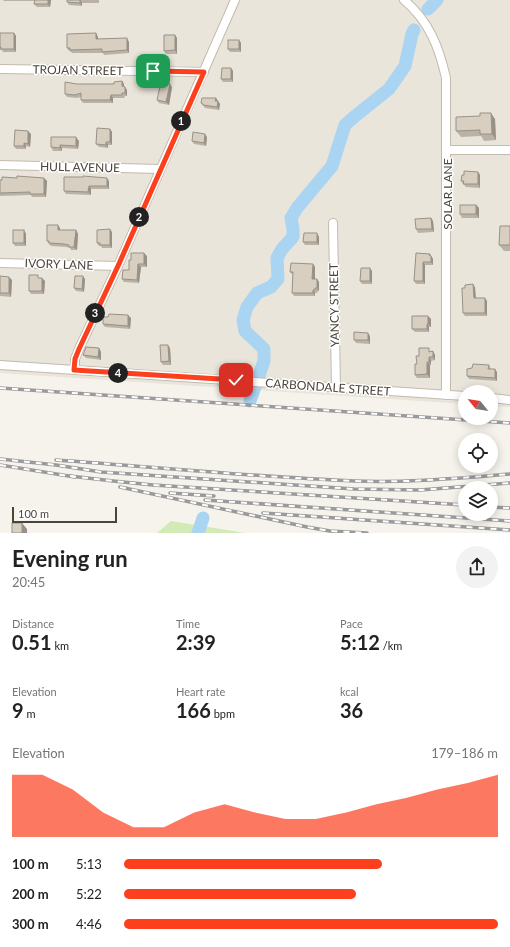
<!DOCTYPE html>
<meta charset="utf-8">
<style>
:root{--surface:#fff;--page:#f2f2f2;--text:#222;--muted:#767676;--accent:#fc3f1d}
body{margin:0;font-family:Lato,sans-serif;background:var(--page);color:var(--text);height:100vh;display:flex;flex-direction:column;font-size:15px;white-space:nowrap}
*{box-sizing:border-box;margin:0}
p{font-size:13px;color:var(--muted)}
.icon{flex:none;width:22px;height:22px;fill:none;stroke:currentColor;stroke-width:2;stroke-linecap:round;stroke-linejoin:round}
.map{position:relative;height:533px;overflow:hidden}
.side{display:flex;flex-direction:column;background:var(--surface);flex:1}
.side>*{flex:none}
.needle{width:26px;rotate:300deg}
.tools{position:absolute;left:458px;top:385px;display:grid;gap:8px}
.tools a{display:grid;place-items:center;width:40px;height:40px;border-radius:50%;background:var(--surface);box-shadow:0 2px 10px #0003;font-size:20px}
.scale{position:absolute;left:12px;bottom:10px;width:105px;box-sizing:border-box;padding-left:4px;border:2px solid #4b4439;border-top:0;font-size:11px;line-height:14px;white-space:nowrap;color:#4b4439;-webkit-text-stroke:3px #fff;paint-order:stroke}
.pin{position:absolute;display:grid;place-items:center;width:34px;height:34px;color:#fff;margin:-17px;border-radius:8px;box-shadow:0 2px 6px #0006}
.km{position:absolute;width:20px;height:20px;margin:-10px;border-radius:50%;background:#222;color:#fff;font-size:11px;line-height:20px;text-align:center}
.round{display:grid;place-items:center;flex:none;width:42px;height:42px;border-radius:21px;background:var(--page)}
.head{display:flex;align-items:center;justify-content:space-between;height:68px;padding:0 12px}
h1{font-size:22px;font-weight:700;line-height:30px}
.figures{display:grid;grid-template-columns:repeat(3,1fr);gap:6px;height:68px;padding:4px 12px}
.figures div{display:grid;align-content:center}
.figures b{font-size:20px;font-weight:700}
.figures small{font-size:11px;font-weight:400}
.figures p{font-size:11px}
.chart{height:112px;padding:8px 12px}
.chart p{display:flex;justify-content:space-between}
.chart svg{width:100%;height:72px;margin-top:4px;fill:var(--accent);opacity:.7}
ul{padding:0 12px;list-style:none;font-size:13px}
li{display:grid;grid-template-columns:64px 48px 1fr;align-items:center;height:30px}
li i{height:10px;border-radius:5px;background:var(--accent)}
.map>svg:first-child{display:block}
.residential{fill:#eae5da}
.green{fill:#d2eab5}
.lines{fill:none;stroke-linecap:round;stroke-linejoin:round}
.river{stroke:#a9d4f2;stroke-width:13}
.minor-casing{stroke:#c2bbae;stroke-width:10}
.minor{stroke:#fff;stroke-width:8}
.rail-casing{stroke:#9a9a9a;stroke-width:3.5}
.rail{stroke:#fff;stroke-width:2;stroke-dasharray:6;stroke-linecap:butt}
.wall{fill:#bab2a6}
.shaded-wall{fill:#979187}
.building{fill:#d8cfc1;stroke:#979187}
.route-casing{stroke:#fff;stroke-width:8}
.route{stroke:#fc3f1d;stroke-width:5}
.labels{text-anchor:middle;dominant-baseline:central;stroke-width:3;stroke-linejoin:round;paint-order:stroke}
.street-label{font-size:12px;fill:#4b4439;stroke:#fff}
</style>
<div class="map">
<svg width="510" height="533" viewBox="0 0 510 533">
<rect width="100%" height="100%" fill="#f6f3ec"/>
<path class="residential" d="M0,0H510V407L491,406V392H465V404L0,373Z"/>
<path class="green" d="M171,521L245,533H157Z"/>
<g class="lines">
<g class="river">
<path d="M428,9L437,0"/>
<path d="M250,401L264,361V349L245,331L243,320L247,307L257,293L271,287L278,279L277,258L282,249L293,237V229L291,218L297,208L332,166L345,125L354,117L389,89L405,66L412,34L414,30"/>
<path d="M198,533L203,518"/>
</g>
<g class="minor-casing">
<g id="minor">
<path d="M404,0C429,21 439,47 446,78V395"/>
<path d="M0,69L204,72"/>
<path d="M447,150H510"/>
<path d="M0,165L160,169"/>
<path d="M333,223L336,387"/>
<path d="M0,263L118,266"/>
<path d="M0,365L465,396"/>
<path d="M75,370V359L79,349L118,266L235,0"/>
<path d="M491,398L510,400"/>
</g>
</g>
<use href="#minor" class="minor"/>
<g class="rail-casing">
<g id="rail">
<path d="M0,388L510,423"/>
<path d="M0,459L56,465L101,472L354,489L420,490L510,483"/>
<path d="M56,460C156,467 255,477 355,481C407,483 459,478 510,474"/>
<path d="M0,465L75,477"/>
<path d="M70,476L113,481L153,485L465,505"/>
<path d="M120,487L307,527L330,531L367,533"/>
<path d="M170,493L214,496"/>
<path d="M205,500L510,521"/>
<path d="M491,507L510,508"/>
<path d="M263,513L510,530"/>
</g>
</g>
<use href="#rail" class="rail"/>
</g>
<g class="wall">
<path d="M3,0H51L50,7H37L34,4L35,1H4Z"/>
<path d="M67,0H99V3H82V6L69,5L67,2Z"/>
<path d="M0,33H14L16,36V52H3L2,50H0Z"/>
<path d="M96,33L98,37V39L129,42V53L104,55L103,53H72L70,51H69L67,48Z"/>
<path d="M175,35L177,38V54H166L164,51Z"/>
<path d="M239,40L241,43V52H230L228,49Z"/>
<path d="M231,68L233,71V82H223L221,79Z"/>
<path d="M122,81L124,84V86L127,90V96H125L124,98H113V103H83L81,100V97L77,98L67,97L65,94L77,84H114Z"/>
<path d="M172,87L169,105L159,103L157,100Z"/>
<path d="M216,98L220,104L219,110L205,108L201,103Z"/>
<path d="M495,119L496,140L484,141L481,136L461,137L456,131Z"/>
<path d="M110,129L112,132V145H108V148L99,147L96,144Z"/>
<path d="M31,134L30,147L26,146V149H16L14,146Z"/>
<path d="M207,137L206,146L194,144L192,141Z"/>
<path d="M79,141L78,149L62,148V151H53L51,147Z"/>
<path d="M478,172L480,175V188L466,187L461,181Z"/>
<path d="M44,178L47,181L46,197H32L31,195L0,196V180Z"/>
<path d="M109,181V189H91V195L66,194L64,191Z"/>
<path d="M476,205L479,208V218H462L460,214Z"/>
<path d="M431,218L433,221L434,232L418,233L416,229Z"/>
<path d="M510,226V251H504L499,245Z"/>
<path d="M60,228V230H76L78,234L77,250H71L70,248L66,247L51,246L49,244L47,241Z"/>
<path d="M24,230L26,234V246H15L13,243Z"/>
<path d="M112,232V248H102L101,246H99L97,243Z"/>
<path d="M317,233L319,237V245H305L303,242Z"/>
<path d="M416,253L430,254L433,259V265H425V284H416L414,281Z"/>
<path d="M147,256V267H141L139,283L124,282L122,279L129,270L131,260Z"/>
<path d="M313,264L315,267V279H317L319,282V291H318L317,293H315V296H294L292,293L293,275L290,272Z"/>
<path d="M372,271V284H362L360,281Z"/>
<path d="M0,276L12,280L11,297L0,296Z"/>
<path d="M40,278L45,281L44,294H31L29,291Z"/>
<path d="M85,279L84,292L76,291L74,288Z"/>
<path d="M475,287L476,298H485L487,301V316H465L463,313Z"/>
<path d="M428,316L431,319V327H429V332H415L412,329Z"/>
<path d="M108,317L131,318L130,329L105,327L103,324Z"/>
<path d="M370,336V344L356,343L354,340Z"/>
<path d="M99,348L101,352V360L86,358L83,355Z"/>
<path d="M170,348L171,365H163L161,362Z"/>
<path d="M431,351H433L435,355V360L431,361V365H430V378H417L415,375L419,356Z"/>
<path d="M489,365L491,369L497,372V381L469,379L467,376Z"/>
</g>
<g class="shaded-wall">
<path d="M48,0H51L50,7L48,4Z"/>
<path d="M80,0L82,3V6L80,3Z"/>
<path d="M14,33L16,36V52L14,49Z"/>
<path d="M96,33L98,37V42L96,39Z"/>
<path d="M175,35L177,38V54L175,50Z"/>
<path d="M127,38L129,42V53L127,50Z"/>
<path d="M239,40L241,43V52L239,49Z"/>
<path d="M231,68L233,71V82L231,79Z"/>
<path d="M122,81L124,84V90L122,86Z"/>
<path d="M170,84L172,87L169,105L166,102Z"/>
<path d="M125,87L127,90V96L125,93Z"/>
<path d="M111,95L113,98V103L110,100Z"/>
<path d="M216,98L220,104L219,110L217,107L215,101Z"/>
<path d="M491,113L495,119L496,140L492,134Z"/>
<path d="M110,129L112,132V145L110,142Z"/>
<path d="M28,131L31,134L30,147L28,144Z"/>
<path d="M205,134L207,137L206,146L204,143Z"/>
<path d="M76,137L79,141L78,149L76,146Z"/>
<path d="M106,142L108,145V148L106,145Z"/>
<path d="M24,143L26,146V149L24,146Z"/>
<path d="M60,145L62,148V151L60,148Z"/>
<path d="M478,172L480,175V188L478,184Z"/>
<path d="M44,178L47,181L46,197L44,194Z"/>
<path d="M107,178L109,181V189L107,186Z"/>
<path d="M89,186L91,189V195L88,192Z"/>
<path d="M476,205L479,208V218L476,214Z"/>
<path d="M431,218L433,221L434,232L432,229Z"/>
<path d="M58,225L60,228V234L58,230Z"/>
<path d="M110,229L112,232V248L110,245Z"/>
<path d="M24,230L26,234V246L24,243Z"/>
<path d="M76,230L78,234L77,250L74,247Z"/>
<path d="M317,233L319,237V245L317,242Z"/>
<path d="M144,253L147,256V267L144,264Z"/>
<path d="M430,254L433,259V265L431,262Z"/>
<path d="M423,262L425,265V284L423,281Z"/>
<path d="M138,264L141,267L139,283L137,280Z"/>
<path d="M313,264L315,267V282L312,279Z"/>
<path d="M370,268L372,271V284L370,281Z"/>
<path d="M83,276L85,279L84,292L82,289Z"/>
<path d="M9,277L12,280L11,297L9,293Z"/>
<path d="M42,278L45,281L44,294L42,291Z"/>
<path d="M317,279L319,282V291L317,288Z"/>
<path d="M473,284L475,287L476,302L474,298Z"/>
<path d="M313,290L315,293V296L313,293Z"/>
<path d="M485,298L487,301V316L485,313Z"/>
<path d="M128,315L131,318L130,329L128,326Z"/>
<path d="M428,316L431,319V327L428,324Z"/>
<path d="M427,324L429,327V332L427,329Z"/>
<path d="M368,333L370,336V344L368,340Z"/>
<path d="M168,345L170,348L171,365L169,361Z"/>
<path d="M99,348L101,352V360L98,357Z"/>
<path d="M433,351L435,355V360L433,357Z"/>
<path d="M429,357L431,361V365L429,362Z"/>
<path d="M427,362L430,365V378L427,374Z"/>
<path d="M495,369L497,372V381L495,378Z"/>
<path d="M22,523L27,529V533H22Z"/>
</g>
<g class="building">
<path d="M35,0H48V4H34Z"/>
<path d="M67,0H80V3L67,2Z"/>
<path d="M0,33H14V49H1V47H0Z"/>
<path d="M96,33V39L127,38V50L102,52V49L70,50V48H67V34Z"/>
<path d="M164,35H175V50L164,51Z"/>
<rect x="228" y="40" width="11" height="9"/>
<path d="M222,68H231V79H221Z"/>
<path d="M122,81V86L125,87V93H122V95H111L110,100H81V93L75,95L65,94V82L77,84H114V82Z"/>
<path d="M161,82L170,84L166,102L157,100Z"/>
<path d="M202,98H216L215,101H218L217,107L203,105V104L201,103Z"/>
<path d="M480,113H491L492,134H480V130L456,131V117L480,116Z"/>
<path d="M97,128L110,129V142H106V145L96,144Z"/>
<path d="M15,130L28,131V144L24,143V146H14Z"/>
<path d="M193,132L205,134L204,143L192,141Z"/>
<path d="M51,137H76V146L60,145V148L51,147Z"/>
<path d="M464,171L478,172V184H463L464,181H461L462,175H464Z"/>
<path d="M17,176L44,178V194H30V192L0,193V180H2V177L17,178Z"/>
<path d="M83,176L107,178V186H89L88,192L64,191V177H83Z"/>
<rect x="460" y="205" width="16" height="9"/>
<path d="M431,218L432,229H416L415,219Z"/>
<path d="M47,225H58V230H76L74,247H69V245L64,244L49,243V241H47Z"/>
<path d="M500,226H510V245H499Z"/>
<path d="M110,229V245H100V243H97V230Z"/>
<rect x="13" y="230" width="11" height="13"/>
<path d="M304,233H317V242H303Z"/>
<path d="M131,253H144V264H138L137,280L122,279L123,270H129V260H131Z"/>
<path d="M416,253L430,254L429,255L431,256V262H423V281H414Z"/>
<path d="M291,263L313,264L312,279H317V288H315V290H313V293H292L293,272H290Z"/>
<path d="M361,268H370V281H360Z"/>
<path d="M29,275H38V278H42V291H29Z"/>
<path d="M0,276L9,277V293H0Z"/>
<path d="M75,276H83L82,289L74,288Z"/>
<path d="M473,284L474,298H485V313H463L462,288H465V285Z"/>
<path d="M109,314L128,315V326L103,324V317H108Z"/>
<path d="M412,316H428V324H427V329H412Z"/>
<path d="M354,332L368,333V340H354Z"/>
<path d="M160,345H168L169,361L161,362Z"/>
<path d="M86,347L99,348L98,357L83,355Z"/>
<path d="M419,348H429V352L433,351V357H429V362H427V374L415,375V364H417L416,356H419Z"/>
<path d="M473,364L489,365L488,369H495V378L467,376V369L472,368Z"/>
<rect x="12" y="523" width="10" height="10"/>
</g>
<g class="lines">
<g class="route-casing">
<path id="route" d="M153,71L204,72L118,266L79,349L75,359L74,370L236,380"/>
</g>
<use href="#route" class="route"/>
</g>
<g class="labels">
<g class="street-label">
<text transform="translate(78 70) rotate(1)">TROJAN STREET</text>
<text transform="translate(80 167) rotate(1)">HULL AVENUE</text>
<text transform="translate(447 194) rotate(-90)">SOLAR LANE</text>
<text transform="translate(59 264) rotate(2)">IVORY LANE</text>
<text transform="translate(334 305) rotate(-91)">YANCY STREET</text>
<text transform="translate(328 387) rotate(4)">CARBONDALE STREET</text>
</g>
</g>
</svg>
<div class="tools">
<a><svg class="needle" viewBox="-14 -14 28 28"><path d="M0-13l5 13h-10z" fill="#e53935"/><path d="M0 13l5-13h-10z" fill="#767676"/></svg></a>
<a><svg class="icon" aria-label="locate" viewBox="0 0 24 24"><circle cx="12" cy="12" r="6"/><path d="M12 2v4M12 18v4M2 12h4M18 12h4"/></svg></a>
<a><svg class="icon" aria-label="layers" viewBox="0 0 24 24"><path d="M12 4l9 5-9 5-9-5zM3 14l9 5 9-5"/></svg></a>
</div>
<div class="scale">100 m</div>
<div class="pin" style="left:153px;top:71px;background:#1e9e55"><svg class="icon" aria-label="arrive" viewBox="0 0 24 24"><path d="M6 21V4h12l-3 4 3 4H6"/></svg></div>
<div class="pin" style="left:236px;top:380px;background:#d93025"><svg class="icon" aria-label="check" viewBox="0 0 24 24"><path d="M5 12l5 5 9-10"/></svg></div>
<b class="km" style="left:181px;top:121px">1</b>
<b class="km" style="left:139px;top:217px">2</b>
<b class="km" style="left:95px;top:313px">3</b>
<b class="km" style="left:118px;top:373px">4</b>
</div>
<section class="side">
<div class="head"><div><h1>Evening run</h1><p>20:45</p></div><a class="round"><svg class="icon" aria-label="share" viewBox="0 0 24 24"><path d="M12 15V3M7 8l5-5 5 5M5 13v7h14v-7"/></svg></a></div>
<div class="figures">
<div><p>Distance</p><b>0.51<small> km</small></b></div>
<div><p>Time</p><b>2:39</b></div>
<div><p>Pace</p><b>5:12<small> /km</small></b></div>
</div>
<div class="figures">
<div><p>Elevation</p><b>9<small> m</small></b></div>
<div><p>Heart rate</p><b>166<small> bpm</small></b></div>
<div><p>kcal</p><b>36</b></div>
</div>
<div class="chart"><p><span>Elevation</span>179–186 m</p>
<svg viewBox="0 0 160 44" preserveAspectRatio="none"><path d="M0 44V6L10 6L20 15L30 29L40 38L50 38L60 29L70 24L80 29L90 33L100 33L110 29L120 24L130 20L140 15L150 11L160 6V44z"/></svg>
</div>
<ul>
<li><b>100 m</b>5:13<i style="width:69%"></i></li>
<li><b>200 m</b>5:22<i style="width:62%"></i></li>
<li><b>300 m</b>4:46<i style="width:100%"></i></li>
</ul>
</section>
